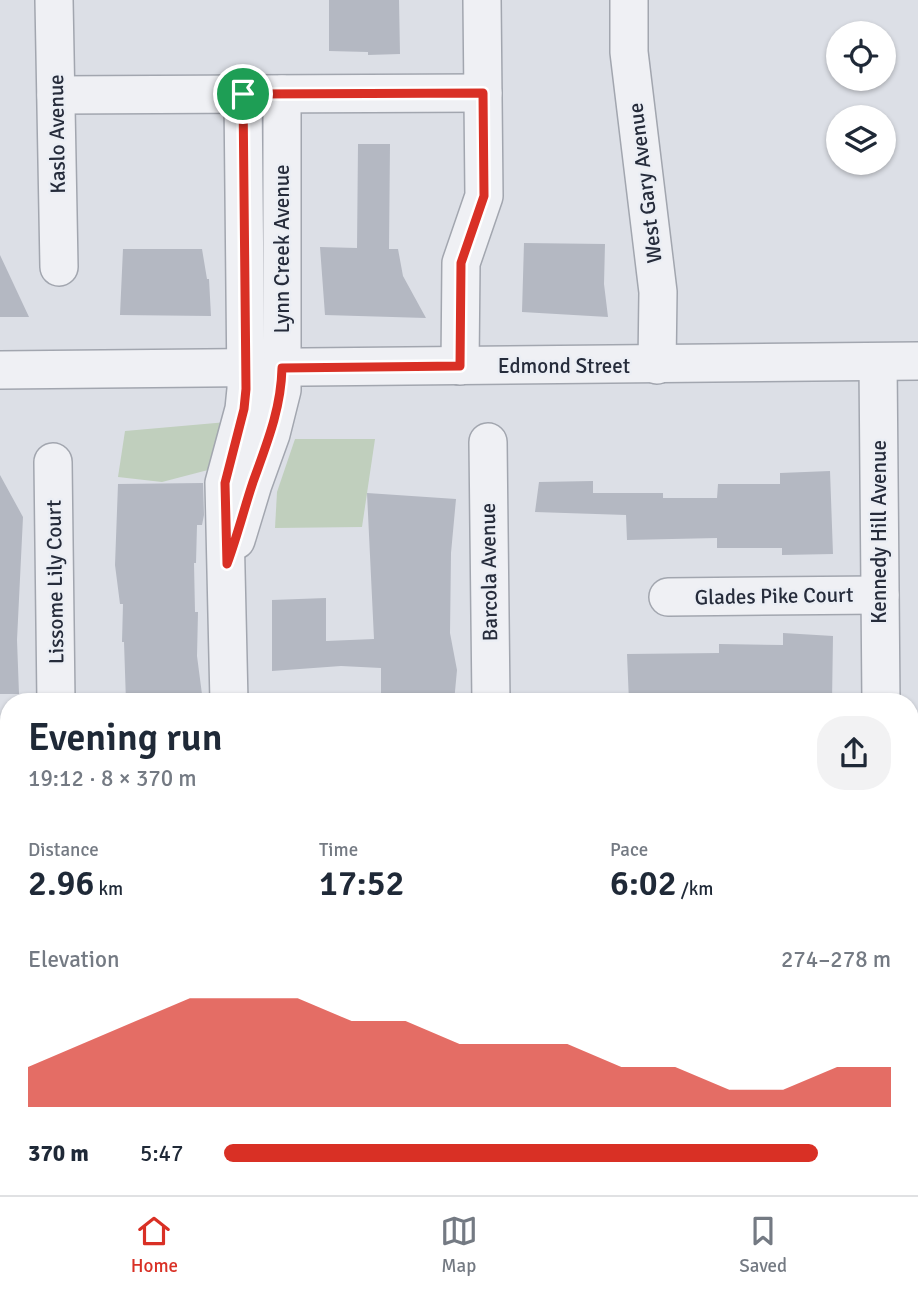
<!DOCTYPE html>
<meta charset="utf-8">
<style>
:root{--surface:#fff;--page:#f2f2f3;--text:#1f2937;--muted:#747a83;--line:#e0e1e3;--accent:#d93025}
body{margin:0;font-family:Signika,sans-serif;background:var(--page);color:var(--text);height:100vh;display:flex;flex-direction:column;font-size:26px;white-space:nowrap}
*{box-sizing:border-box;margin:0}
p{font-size:23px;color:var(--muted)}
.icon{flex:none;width:38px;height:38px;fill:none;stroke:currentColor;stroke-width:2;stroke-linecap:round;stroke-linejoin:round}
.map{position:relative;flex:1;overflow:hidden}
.drawer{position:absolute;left:0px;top:693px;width:919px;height:502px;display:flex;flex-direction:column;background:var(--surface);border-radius:28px 28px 0 0;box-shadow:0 2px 5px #0004}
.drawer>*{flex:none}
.controls{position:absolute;left:826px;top:21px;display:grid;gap:14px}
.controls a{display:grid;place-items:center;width:70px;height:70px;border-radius:50%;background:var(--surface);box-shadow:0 2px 5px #0004;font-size:35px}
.pin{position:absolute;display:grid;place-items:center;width:60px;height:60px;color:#fff;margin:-30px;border:4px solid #fff;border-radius:50%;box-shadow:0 2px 7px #0007}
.round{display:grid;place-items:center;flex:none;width:74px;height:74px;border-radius:28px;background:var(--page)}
.head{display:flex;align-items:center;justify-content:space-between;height:119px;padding:0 28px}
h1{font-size:38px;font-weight:600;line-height:52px}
.stats{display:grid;grid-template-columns:repeat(3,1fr);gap:10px;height:119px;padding:7px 28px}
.stats div{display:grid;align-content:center}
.stats b{font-size:35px;font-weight:600}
.stats small{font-size:19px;font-weight:400}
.stats p{font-size:19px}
.chart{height:196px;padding:14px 28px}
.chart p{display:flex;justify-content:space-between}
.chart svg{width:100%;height:126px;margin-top:7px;fill:var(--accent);opacity:.7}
ul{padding:0 28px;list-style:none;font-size:23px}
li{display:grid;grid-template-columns:112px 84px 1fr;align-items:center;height:52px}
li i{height:18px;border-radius:9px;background:var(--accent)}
.tabs{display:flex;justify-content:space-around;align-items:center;height:98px;border-top:2px solid var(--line);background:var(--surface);font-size:19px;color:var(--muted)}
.tabs a{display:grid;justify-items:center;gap:4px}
.tabs .selected{color:var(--accent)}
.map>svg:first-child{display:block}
.green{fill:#c0cfbd}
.building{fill:#b4b8c2}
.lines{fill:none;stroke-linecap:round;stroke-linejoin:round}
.minor-casing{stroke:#a2a6af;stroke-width:40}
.minor{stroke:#eff0f4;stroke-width:37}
.route-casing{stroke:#fff;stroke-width:14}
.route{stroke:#d93025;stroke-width:9}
.labels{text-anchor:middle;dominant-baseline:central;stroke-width:5;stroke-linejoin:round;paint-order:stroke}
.street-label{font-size:21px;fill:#262c3b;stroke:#ebeef4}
</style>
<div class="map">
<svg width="918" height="1195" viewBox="0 0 918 1195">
<rect width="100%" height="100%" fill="#dcdfe6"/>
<g class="green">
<path d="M227,422L208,470L162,482L118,477L125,431Z"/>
<path d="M295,439H375L362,527L275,528L277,492Z"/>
</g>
<g class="building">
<path d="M329,0H399L400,54L368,55V52L329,51Z"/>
<path d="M358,144H390L389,249H398L403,276L426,318L325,315L320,247L357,248Z"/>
<path d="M524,243L605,244L604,284L608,317L522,312Z"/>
<path d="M123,249H202L207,279H209L211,316L120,315Z"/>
<path d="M0,255L29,317H0Z"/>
<path d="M830,471L833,554L782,555V548H717V538L627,540L626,515L535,512L539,482L593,481V493H663V498H717L718,484H780V473Z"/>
<path d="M0,475L23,517L17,640L19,694H0Z"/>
<path d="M203,483L204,515L202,525H197L196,563H194L195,612H198L197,656L203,702H126L124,642H122L123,604H120L115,565L118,484Z"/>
<path d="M367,493L456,499L451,553L450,633L457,670L454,702H381V668L341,666L272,671V600L326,598V641L374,639Z"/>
<path d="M783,633L833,636L832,702H782L783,694H711L665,695V702H629L627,654L719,653V644L783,645Z"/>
</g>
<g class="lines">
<g class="minor-casing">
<g id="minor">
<path d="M54,0L59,267"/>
<path d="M629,0V52L658,292L657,365"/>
<path d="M56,95L483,93"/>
<path d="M878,362L881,702"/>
<path d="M460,366L461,263L484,196L482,0"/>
<path d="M0,370L918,361"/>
<path d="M488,442L491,702"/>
<path d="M53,462L56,702"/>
<path d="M236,540L253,484L271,434L282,390V94"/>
<path d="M668,597L880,595"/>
<path d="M229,702L224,483L244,409L246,389L243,94"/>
<path d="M0,799H9"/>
<path d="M910,849H918"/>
<path d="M234,1186V1195"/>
<path d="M495,1186V1195"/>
<path d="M886,1186V1195"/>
</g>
</g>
<use href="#minor" class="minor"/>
</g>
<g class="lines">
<g class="route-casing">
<path id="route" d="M483,93L484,196L461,263L460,366L282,368C281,409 267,443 253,482C244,509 237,537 227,564L225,483L244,409L246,389L243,94Z"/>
</g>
<use href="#route" class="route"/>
</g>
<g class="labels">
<g class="street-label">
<text transform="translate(57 134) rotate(-91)">Kaslo Avenue</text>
<text transform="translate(645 183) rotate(-97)">West Gary Avenue</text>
<text transform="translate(282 249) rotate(-90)">Lynn Creek Avenue</text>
<text x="564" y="366">Edmond Street</text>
<text transform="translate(879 532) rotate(-90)">Kennedy Hill Avenue</text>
<text transform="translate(489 572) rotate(-91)">Barcola Avenue</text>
<text transform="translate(55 582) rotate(-91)">Lissome Lily Court</text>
<text transform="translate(774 596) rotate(-1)">Glades Pike Court</text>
</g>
</g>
</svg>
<div class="controls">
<a><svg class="icon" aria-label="locate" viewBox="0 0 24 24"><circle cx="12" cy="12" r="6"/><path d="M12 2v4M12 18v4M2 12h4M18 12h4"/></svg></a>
<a><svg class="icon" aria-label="layers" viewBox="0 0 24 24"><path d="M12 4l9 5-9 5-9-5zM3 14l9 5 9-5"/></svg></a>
</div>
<div class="pin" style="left:243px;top:94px;background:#1e9e55"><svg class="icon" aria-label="arrive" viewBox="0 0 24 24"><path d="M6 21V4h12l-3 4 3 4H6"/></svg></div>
<section class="drawer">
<div class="head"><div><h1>Evening run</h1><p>19:12 · 8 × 370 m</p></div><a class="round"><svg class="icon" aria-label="share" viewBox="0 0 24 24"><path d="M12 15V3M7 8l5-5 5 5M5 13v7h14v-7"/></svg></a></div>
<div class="stats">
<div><p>Distance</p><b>2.96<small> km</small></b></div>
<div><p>Time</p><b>17:52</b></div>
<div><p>Pace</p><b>6:02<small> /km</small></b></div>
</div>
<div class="chart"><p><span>Elevation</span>274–278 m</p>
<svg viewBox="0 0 160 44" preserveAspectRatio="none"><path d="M0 44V30L10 22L20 14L30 6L40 6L50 6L60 14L70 14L80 22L90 22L100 22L110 30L120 30L130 38L140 38L150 30L160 30V44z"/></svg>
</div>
<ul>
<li><b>370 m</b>5:47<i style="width:89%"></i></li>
</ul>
</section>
</div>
<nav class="tabs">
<a class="selected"><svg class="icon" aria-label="home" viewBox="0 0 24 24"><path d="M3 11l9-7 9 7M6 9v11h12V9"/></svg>Home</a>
<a><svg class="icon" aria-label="map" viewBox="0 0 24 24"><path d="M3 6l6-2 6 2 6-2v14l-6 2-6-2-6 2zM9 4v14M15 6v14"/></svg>Map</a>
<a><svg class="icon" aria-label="saved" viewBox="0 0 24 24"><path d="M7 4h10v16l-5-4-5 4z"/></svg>Saved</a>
</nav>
